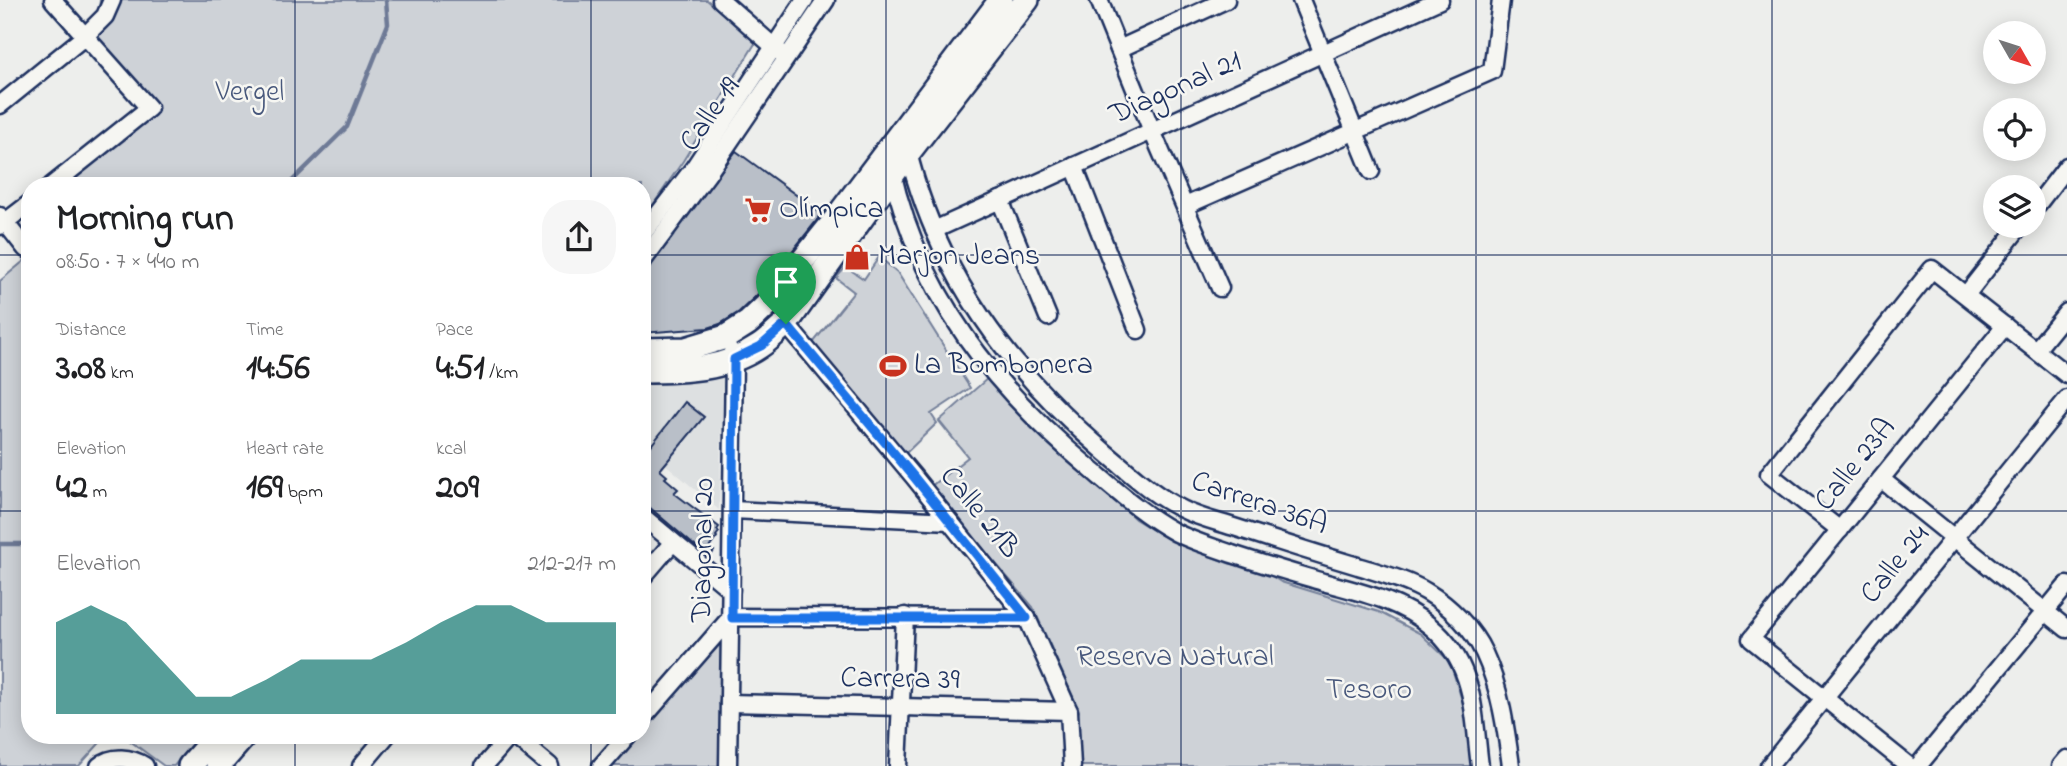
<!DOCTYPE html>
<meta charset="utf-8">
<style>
:root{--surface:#fff;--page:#f6f6f6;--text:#202124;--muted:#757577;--accent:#0f766e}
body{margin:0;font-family:"Indie Flower",sans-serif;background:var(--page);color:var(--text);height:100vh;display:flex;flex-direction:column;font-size:26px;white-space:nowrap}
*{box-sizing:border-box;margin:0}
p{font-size:23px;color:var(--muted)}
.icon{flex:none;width:38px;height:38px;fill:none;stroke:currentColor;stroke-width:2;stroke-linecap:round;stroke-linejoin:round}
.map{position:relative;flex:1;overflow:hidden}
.panel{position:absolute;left:21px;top:177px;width:630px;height:567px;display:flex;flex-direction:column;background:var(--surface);border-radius:28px;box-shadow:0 4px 18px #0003}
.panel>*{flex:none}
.needle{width:46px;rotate:129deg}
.controls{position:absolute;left:1983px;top:21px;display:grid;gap:14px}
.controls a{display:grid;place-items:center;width:63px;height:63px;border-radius:50%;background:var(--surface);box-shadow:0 4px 18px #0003;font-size:35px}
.pin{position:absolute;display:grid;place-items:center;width:60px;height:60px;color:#fff;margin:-72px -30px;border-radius:50% 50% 50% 0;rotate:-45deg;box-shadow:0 0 7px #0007}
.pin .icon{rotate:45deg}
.round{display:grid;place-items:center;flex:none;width:74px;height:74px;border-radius:28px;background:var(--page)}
.head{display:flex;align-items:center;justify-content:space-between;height:119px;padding:0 35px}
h1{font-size:38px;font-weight:700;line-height:52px}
.stats{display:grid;grid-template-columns:repeat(3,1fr);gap:10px;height:119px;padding:7px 35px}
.stats div{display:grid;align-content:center}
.stats b{font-size:35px;font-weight:700}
.stats small{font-size:19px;font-weight:400}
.stats p{font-size:19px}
.chart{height:196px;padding:14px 35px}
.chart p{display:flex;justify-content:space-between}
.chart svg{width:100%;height:126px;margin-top:7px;fill:var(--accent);opacity:.7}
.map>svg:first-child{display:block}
.built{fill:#dde0e1}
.green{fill:#ced2d7;stroke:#74809a;stroke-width:2}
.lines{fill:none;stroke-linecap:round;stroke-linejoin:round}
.stream{stroke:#6e7a96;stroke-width:4.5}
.building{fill:#b9bfc8;stroke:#1b2f5e;stroke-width:2}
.street-casing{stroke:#1b2f5e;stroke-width:21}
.secondary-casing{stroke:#1b2f5e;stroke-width:28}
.street{stroke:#f6f6f2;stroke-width:16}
.secondary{stroke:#f6f6f2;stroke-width:23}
.route-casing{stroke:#fff;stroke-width:14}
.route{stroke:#1a73e8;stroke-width:9}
.grid{fill:none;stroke:#1b2f5e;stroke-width:2;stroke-opacity:0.55}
.labels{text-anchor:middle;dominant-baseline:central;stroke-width:5;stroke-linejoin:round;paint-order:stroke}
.street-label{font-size:30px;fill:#1b2f5e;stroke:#f6f6f2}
.park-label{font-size:30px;fill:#48587c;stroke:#f6f6f2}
.poi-label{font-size:30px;fill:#1b2f5e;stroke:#f6f6f2;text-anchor:start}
</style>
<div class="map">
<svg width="2067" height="766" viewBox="0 0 2067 766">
<rect width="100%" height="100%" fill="#edeeec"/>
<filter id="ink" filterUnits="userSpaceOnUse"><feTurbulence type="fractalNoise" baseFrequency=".0143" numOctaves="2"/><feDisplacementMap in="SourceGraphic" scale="14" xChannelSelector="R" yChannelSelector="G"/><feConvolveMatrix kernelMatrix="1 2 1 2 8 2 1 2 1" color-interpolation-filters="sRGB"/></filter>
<g filter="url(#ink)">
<path class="built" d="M723,378L719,510L642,444V380Z"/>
<g class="green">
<path d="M100,0H707L756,42L683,161L642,221V186H519L516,183L513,186H58L152,110L96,38Z"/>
<path d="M30,208V244L12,222Z"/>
<path d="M30,256V735H107L79,766H0V281Z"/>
<path d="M879,257L897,272L970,388L931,414L937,423L904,455L813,343L854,292L836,278L846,267L864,279Z"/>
<path d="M989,377L1135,519L1171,541L1228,563L1264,571L1281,582L1379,612L1421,634L1450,662L1465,710L1473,766H1076L1075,701L1033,607L930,487L968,457L939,421Z"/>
<path d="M723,640L721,766H611L639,735H642V731Z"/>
<path d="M122,735H200L174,766H164Z"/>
</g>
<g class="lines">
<g class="stream">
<path d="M287,186L347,127L388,24L386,0"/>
<path d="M0,544H30"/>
</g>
</g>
<g class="building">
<path d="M736,151L822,214L757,295L739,312L720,324L708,328L642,333V277Z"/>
<path d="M685,402L704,417L660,470L667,476L665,478L678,489L674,493L719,527L717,530L719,532L716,536L717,537L709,548L714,551L709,558L642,501V457Z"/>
</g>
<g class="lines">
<g class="street-casing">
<g id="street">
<path d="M721,0L781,53"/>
<path d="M1099,0L1152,131L1220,288"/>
<path d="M1301,0L1371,171"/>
<path d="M1119,49L1226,0"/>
<path d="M0,105L84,37L105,16L112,0"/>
<path d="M907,148C937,274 1009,370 1106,453C1129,472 1154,496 1182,509C1199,518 1219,522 1237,528C1277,541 1317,554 1358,566C1380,573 1407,580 1427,592C1450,606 1473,629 1484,653C1500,687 1506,729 1511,766"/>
<path d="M1074,166L1138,330"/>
<path d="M891,168C920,297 994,388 1093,471C1118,492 1144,515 1173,531C1191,541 1213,547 1232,554C1262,564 1293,573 1323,582C1360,592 1401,601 1430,626C1476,664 1473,713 1480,766"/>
<path d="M51,186L149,108L53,0"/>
<path d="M1000,200L1048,317"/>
<path d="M1185,206L1492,71L1501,0"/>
<path d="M2034,209L2067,166"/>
<path d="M0,216L26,249"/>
<path d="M0,226L30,203"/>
<path d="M934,230L1440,0"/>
<path d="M642,235L693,169L805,0"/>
<path d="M642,262L707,175L826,0"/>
<path d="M1966,295L2020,226"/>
<path d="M786,324L914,477L1027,618L1069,711L1072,766"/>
<path d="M2036,350L2067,312"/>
<path d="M1881,479L2067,629"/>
<path d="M733,510L949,521"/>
<path d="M642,516L731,590"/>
<path d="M1840,530L1769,474L1932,269L2067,375"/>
<path d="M642,578L673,542"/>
<path d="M729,703L1069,711"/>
<path d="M642,719L731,617L1027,618"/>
<path d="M513,735L550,766"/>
<path d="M99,766C112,755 131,757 145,766"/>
<path d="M361,766L387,735"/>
<path d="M484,766L511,735"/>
<path d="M601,766L628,735"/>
<path d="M728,766L734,359L732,352"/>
<path d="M898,766L905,616"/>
<path d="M1769,766L2067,399"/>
<path d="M1909,766L1751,639L2005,326"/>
<path d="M1918,766L2067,585"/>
<path d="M2061,766L2067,759"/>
</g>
</g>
<g class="secondary-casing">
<g id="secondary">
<path d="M642,350L686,349L726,337L748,323L767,305L832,224L1001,0"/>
<path d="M642,371C684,371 725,370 760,346C769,340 777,331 786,324L908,153L1027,0"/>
<path d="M190,766L217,735"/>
<path d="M218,766L245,735"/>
</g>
</g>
<use href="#street" class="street"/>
<use href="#secondary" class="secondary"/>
</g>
</g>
<g class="lines" filter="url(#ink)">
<g class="route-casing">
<path id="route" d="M786,324L914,477L1027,618H732L734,359L761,346Z"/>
</g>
<use href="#route" class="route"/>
</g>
<path class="grid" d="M295,0V186M591,0V186M886,0V766M1181,0V766M1476,0V766M1772,0V766M0,255H30M642,255H2067M0,511H30M642,511H2067M295,735V766M591,735V766"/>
<defs>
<g id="supermarket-bare" transform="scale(2.1)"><path d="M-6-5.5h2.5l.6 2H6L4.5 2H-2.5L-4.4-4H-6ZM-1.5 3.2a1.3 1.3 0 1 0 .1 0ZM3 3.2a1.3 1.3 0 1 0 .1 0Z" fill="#c8321e" stroke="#f6f6f2" stroke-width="2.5" paint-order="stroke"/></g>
<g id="shop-bare" transform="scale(2.1)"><path d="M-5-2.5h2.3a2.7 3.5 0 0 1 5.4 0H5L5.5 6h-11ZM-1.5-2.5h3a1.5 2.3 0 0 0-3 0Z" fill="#c8321e" stroke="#f6f6f2" stroke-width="2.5" paint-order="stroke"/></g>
<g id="stadium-bare" transform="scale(2.1)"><path d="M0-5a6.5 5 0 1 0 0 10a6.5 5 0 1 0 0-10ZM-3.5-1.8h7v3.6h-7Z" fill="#c8321e" stroke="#f6f6f2" stroke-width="2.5" paint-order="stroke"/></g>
</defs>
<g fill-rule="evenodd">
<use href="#supermarket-bare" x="758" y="210"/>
<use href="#shop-bare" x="857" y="257"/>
<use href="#stadium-bare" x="893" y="366"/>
</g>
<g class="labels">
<g class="street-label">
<text transform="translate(1176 89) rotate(-24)">Diagonal 21</text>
<text transform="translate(711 115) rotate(-55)">Calle 19</text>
<text transform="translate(1856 465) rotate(-51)">Calle 23A</text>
<text transform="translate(1259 504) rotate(19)">Carrera 36A</text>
<text transform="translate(979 513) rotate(51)">Calle 21B</text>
<text transform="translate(704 550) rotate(-89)">Diagonal 20</text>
<text transform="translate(1896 565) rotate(-51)">Calle 24</text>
<text transform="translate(900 680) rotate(1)">Carrera 39</text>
</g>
<g class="park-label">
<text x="250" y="93">Vergel</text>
<text x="1175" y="658">Reserva Natural</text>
<text x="1369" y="691">Tesoro</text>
</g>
<g class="poi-label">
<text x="779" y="210">Olímpica</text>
<text x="878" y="257">Marjon Jeans</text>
<text x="914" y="366">La Bombonera</text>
</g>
</g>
</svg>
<div class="controls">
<a><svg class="needle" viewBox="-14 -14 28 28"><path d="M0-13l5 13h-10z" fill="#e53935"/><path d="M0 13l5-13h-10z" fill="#757577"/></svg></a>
<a><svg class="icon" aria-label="locate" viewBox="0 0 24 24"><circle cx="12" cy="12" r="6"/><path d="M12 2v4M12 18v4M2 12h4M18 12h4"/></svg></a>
<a><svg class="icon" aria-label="layers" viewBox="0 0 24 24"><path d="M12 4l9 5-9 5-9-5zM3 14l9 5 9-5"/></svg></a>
</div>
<div class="pin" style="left:786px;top:324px;background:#1e9e55"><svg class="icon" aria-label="arrive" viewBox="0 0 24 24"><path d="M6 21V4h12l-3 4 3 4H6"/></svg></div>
<section class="panel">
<div class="head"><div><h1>Morning run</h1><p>08:50 · 7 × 440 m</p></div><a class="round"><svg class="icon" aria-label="share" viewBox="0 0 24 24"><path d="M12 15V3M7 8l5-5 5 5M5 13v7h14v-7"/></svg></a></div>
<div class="stats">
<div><p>Distance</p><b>3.08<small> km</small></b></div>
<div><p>Time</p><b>14:56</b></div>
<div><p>Pace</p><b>4:51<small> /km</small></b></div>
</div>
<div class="stats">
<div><p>Elevation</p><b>42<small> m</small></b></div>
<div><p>Heart rate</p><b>169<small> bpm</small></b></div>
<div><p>kcal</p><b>209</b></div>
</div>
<div class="chart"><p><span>Elevation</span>212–217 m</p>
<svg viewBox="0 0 160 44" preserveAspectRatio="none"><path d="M0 44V12L10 6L20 12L30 25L40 38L50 38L60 32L70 25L80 25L90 25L100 19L110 12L120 6L130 6L140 12L150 12L160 12V44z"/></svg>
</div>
</section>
</div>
